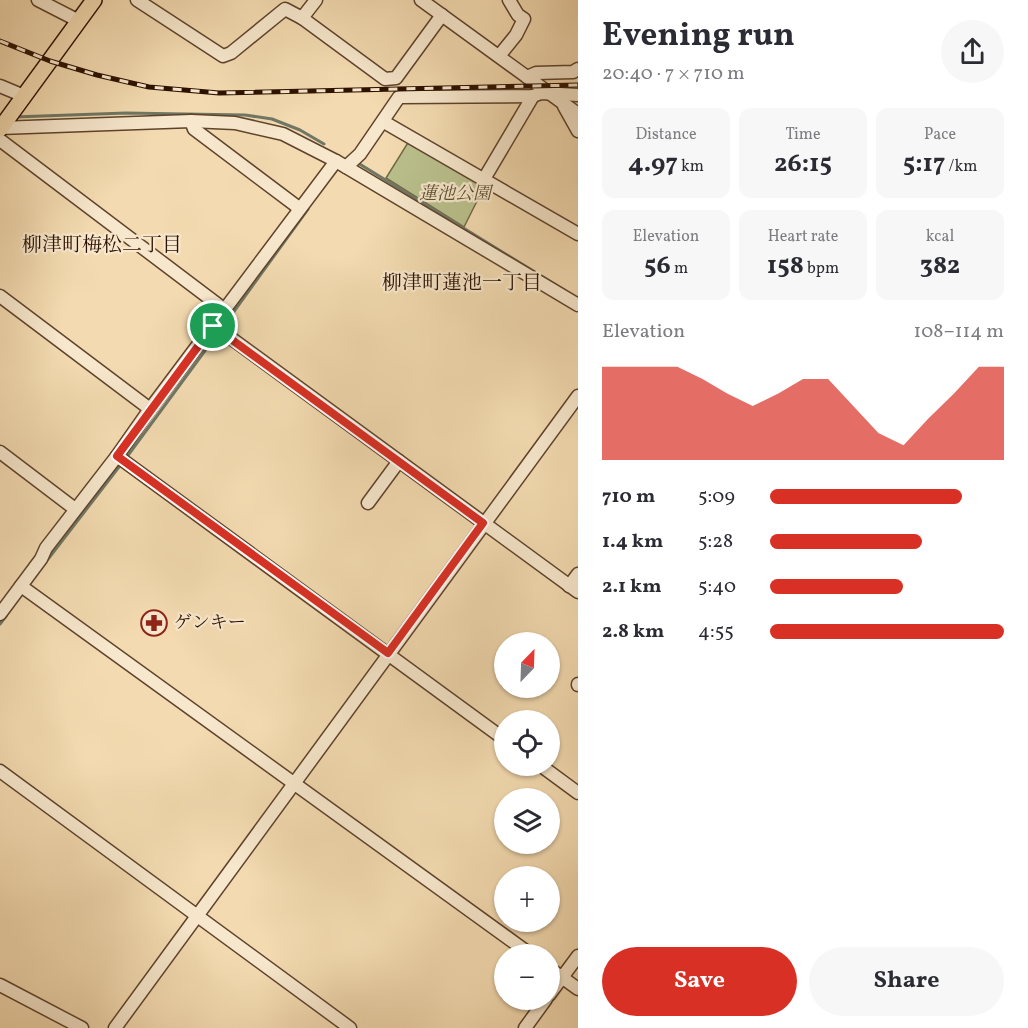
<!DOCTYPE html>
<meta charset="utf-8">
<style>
:root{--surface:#fff;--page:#f7f7f7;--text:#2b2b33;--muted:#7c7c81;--accent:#d93025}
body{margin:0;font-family:Vollkorn,"Noto Serif JP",serif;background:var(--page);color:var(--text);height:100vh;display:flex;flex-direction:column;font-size:22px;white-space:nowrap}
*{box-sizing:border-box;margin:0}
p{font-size:20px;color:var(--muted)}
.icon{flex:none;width:33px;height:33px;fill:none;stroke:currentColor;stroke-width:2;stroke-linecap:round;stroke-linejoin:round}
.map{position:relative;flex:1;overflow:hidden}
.drawer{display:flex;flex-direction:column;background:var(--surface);width:450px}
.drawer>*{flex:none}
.needle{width:39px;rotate:23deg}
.tools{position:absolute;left:494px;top:632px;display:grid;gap:12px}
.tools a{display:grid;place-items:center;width:66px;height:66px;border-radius:50%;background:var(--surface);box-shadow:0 2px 4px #0004;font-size:30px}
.pin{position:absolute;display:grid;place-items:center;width:51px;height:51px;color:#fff;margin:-26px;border:3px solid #fff;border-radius:50%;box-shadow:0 2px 6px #0007}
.round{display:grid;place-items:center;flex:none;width:63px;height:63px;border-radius:32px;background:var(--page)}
.summary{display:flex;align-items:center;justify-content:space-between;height:102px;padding:0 24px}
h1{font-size:33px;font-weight:700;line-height:45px}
.figures{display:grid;grid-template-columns:repeat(3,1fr);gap:9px;height:102px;padding:6px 24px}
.figures div{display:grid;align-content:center;border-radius:12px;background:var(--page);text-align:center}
.figures b{font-size:26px;font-weight:700}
.figures small{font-size:16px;font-weight:400}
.figures p{font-size:16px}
.chart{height:168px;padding:12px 24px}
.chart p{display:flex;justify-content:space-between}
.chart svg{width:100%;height:108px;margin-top:6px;fill:var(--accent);opacity:.7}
.cta{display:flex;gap:12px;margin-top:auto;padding:12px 24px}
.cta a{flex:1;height:69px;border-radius:36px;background:var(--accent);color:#fff;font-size:24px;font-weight:700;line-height:69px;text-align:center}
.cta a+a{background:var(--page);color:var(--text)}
ul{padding:0 24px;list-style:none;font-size:20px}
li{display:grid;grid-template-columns:96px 72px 1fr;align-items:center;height:45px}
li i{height:15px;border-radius:8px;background:var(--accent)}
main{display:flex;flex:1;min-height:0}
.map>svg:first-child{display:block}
.green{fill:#b9c08c;stroke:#726846;stroke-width:1.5}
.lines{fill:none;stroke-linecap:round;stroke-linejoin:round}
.stream{stroke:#6f7765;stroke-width:3}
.minor-casing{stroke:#5e432c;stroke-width:15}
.major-casing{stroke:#2c1100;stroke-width:18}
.minor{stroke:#f7e7cc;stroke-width:12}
.major{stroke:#f3dab0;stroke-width:15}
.rail-casing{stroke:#2c1100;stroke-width:5}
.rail{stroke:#f7e7cc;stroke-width:3;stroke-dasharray:9;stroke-linecap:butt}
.route-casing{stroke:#fff;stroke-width:12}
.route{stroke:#d93025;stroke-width:8}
.labels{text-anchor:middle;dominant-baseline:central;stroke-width:4.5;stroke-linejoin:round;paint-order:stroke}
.park-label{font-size:18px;font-style:italic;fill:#5d4e31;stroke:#f7e7cc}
.poi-label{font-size:18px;fill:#2c1100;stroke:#f7e7cc;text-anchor:start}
.neighbourhood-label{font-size:20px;fill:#2c1100;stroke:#f7e7cc}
</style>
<main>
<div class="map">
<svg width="578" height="1028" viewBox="0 0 578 1028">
<rect width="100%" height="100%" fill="#f3dab0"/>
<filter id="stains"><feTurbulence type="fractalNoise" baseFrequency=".00333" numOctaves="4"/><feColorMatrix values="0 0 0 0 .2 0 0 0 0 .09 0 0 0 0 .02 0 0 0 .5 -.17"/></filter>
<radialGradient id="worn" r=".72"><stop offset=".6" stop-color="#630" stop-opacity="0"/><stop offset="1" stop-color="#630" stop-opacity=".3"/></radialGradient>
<path class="green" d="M409,141L485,185L464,227L386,178Z"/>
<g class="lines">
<g class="stream">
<path d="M14,117L126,113L245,115L272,119L300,130L324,144"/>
<path d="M358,163L564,290"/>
<path d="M222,328L308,209"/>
<path d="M126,458L218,333"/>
<path d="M45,563L122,463"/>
<path d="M0,624L6,616"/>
</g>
<g class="minor-casing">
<g id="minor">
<path d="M38,0L79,21"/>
<path d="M137,0L223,56L231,53L285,9L302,18L385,79L396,78L442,15"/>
<path d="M421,0L578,114"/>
<path d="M302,18L316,0"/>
<path d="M499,56L516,35L524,19L518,15L509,0"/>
<path d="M527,77L536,73L573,72L578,69"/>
<path d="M0,86L24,96"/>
<path d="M564,106L578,131"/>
<path d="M191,121L194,129L299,208"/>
<path d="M384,122L578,234"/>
<path d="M0,128L191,121L235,123L283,134L336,161L578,305"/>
<path d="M0,140L225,310"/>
<path d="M346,167L360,154L399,97L533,96L541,93L578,95"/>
<path d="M484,179L533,96"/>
<path d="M0,296L150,409"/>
<path d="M213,325L578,592"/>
<path d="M0,452L75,509"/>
<path d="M117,456L504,739"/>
<path d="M368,503L399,461"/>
<path d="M21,586L530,954"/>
<path d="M569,586L578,574"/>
<path d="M0,614L41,559L46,548L117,456L150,409L336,161"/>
<path d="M578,685V684"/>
<path d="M540,765L578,793"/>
<path d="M0,771L350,1028"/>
<path d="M549,968L578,989"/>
<path d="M0,985L82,1028"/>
<path d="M549,995L578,956"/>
<path d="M115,1028L578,396"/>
<path d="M525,1028L546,999"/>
</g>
</g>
<g class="major-casing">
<path id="major" d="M0,129L94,0"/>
</g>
<use href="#minor" class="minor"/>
<use href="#major" class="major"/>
<g class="rail-casing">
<path id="rail" d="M0,41L50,61L97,75L149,87L219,93L578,85"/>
</g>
<use href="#rail" class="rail"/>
</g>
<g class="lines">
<g class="route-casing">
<path id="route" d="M213,326L483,523L388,653L117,456Z"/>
</g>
<use href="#route" class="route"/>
</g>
<defs>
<g id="pharmacy-ring" transform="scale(1.35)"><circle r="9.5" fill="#f7e7cc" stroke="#8f2418" stroke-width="1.5"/><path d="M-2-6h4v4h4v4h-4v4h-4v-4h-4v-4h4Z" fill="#8f2418"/></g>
</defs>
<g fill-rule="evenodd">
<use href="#pharmacy-ring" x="154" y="623"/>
</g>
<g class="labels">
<g class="park-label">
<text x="455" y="194">蓮池公園</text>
</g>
<g class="poi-label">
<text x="174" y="623">ゲンキー</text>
</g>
<g class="neighbourhood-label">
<text x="102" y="246">柳津町梅松二丁目</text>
<text x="462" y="284">柳津町蓮池一丁目</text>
</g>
</g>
<rect width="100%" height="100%" filter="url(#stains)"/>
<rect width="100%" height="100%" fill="url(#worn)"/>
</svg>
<div class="tools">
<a><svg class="needle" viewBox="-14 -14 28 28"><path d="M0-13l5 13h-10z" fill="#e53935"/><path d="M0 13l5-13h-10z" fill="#7c7c81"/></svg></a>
<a><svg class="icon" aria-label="locate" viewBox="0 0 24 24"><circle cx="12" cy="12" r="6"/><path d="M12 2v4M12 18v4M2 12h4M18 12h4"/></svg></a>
<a><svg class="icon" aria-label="layers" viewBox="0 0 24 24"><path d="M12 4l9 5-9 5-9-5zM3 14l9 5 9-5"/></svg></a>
<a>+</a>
<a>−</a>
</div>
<div class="pin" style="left:213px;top:326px;background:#1e9e55"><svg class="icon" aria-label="arrive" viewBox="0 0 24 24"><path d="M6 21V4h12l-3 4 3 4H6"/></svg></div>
</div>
<section class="drawer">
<div class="summary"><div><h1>Evening run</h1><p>20:40 · 7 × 710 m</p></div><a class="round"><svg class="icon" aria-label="share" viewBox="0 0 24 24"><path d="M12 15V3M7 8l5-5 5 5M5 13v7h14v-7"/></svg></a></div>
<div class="figures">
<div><p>Distance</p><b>4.97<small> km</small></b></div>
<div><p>Time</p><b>26:15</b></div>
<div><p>Pace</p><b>5:17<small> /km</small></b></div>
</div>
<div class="figures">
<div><p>Elevation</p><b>56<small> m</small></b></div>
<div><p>Heart rate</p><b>158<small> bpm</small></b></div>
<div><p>kcal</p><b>382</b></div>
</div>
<div class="chart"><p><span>Elevation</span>108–114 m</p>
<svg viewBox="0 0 160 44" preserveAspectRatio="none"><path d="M0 44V6L10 6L20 6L30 6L40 11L50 17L60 22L70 17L80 11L90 11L100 22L110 33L120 38L130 27L140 17L150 6L160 6V44z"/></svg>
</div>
<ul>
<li><b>710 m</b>5:09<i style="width:82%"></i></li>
<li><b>1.4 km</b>5:28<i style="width:65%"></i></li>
<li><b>2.1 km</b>5:40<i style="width:57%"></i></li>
<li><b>2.8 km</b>4:55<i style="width:100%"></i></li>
</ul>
<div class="cta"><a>Save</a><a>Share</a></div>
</section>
</main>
